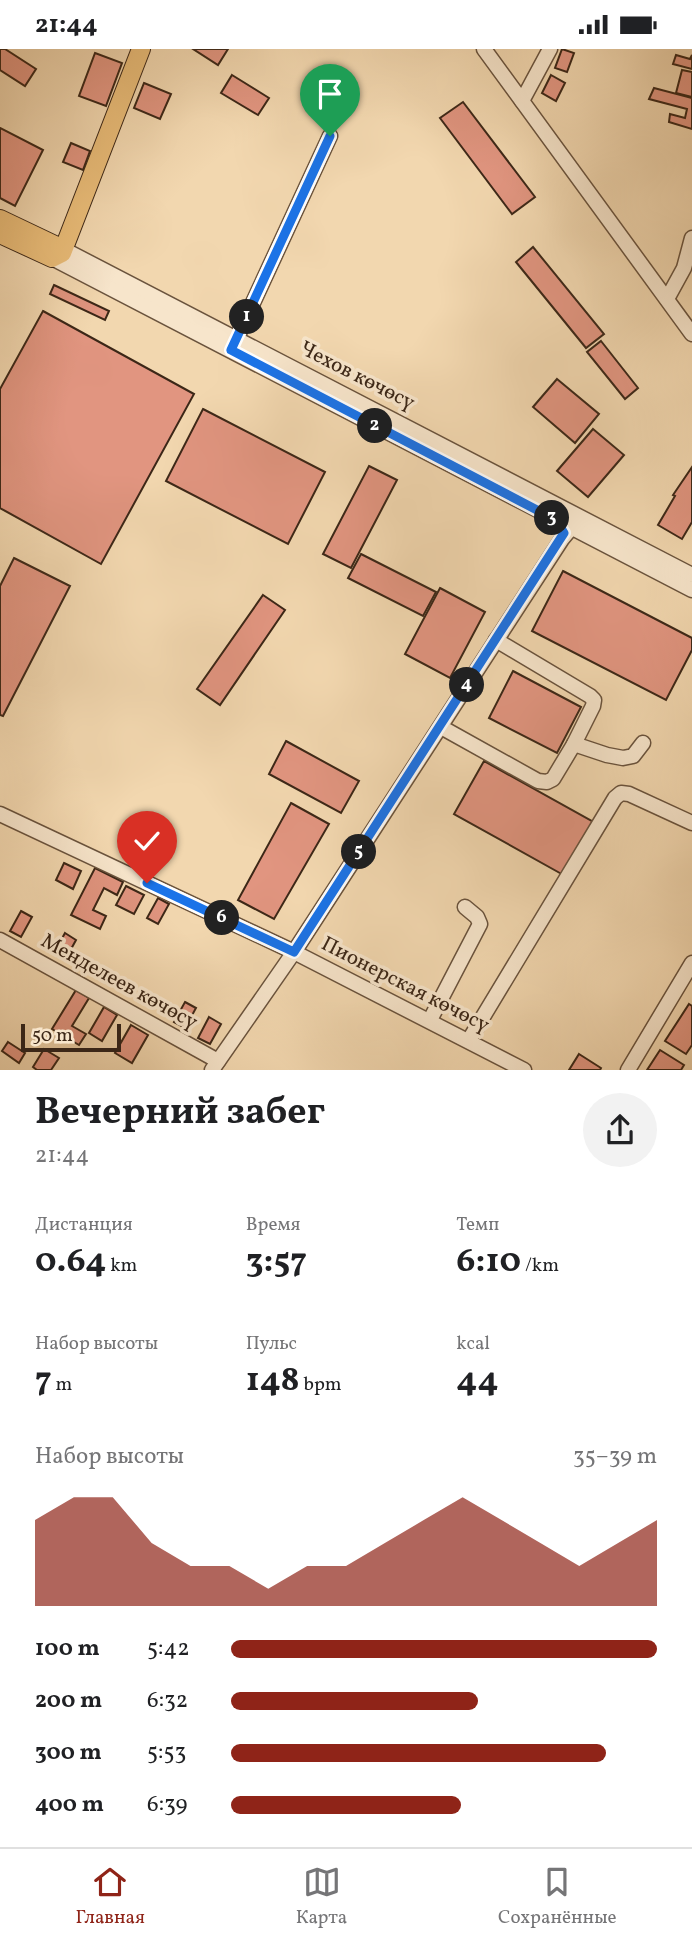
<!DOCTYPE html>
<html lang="ru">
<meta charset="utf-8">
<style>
:root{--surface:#fff;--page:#f2f2f2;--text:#202124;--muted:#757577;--line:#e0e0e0;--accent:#8f2418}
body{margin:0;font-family:Vollkorn,serif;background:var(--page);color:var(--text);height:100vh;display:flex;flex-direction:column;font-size:26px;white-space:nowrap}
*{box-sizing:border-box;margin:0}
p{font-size:23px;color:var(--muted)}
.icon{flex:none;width:38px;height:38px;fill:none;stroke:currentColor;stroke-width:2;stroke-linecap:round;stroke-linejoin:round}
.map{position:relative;height:1021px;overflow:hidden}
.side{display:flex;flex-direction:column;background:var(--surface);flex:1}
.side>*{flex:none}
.scale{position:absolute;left:21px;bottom:18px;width:100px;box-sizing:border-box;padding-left:7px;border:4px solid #3c2717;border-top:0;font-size:19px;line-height:24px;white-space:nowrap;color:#3c2717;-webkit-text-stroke:5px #f7e5cb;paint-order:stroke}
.pin{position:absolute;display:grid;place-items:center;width:60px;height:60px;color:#fff;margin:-72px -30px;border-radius:50% 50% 50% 0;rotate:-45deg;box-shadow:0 0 7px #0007}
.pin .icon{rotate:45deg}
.km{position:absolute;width:35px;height:35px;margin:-18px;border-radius:50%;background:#222;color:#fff;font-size:19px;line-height:35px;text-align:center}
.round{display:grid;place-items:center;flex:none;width:74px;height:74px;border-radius:37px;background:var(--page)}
.summary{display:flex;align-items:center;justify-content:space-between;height:119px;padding:0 35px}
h1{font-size:38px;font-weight:700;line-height:52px}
.stats{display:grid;grid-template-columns:repeat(3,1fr);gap:10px;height:119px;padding:7px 35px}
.stats div{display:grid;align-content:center}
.stats b{font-size:35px;font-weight:700}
.stats small{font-size:19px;font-weight:400}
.stats p{font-size:19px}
.chart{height:196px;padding:14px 35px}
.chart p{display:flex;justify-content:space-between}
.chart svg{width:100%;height:126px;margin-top:7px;fill:var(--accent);opacity:.7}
ul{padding:0 35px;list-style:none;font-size:23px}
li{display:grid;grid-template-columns:112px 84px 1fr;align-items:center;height:52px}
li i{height:18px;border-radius:9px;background:var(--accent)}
.status{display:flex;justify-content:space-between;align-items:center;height:49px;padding:0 35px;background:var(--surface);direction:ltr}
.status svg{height:19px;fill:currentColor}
.tab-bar{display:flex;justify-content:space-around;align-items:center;height:98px;border-top:2px solid var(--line);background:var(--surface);font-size:19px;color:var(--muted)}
.tab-bar a{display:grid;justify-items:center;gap:4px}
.tab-bar .selected{color:var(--accent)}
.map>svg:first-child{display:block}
.building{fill:#e19580;stroke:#3c2717;stroke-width:2}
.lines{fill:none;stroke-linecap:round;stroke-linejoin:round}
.minor-casing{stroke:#6a533d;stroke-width:17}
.major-casing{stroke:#3c2717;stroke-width:20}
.minor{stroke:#f7e5cb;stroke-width:14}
.major{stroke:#e9bc78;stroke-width:18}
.route-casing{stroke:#fff;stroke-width:14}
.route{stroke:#1a73e8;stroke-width:9}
.labels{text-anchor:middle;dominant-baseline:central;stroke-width:7;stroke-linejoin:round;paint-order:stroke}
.street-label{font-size:21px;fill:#3c2717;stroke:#f7e5cb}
</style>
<div class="status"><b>21:44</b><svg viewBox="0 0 49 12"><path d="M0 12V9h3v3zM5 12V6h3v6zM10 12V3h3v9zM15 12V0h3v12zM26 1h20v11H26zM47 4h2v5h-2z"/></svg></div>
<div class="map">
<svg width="692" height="1021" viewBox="0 0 692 1021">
<rect width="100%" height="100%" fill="#f2d7af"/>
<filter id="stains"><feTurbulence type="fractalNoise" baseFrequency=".00286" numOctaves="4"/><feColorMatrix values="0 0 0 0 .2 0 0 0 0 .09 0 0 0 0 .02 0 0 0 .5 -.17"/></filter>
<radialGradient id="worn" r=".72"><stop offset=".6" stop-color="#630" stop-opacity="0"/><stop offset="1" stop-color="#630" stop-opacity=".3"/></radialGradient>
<g class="building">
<path d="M0,0H5L36,20L25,37L0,21Z"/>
<path d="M193,0H228L218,16Z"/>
<path d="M562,0L574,4L567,23L555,19Z"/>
<path d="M95,4L122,14L106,57L79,47Z"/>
<path d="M676,6L690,10L692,6V20L673,15Z"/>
<path d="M682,21L692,23V48L676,44Z"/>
<path d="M232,26L269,49L258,66L221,44Z"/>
<path d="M551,26L565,34L556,52L542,44Z"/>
<path d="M144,34L171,45L160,70L134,59Z"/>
<path d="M654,39L692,49V80L669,73L670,65L685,69L687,60L649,50Z"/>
<path d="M463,53L535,148L512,165L440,69Z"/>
<path d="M0,79L43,101L15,157L0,149Z"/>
<path d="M71,94L90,102L83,121L63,113Z"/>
<path d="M533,198L604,285L586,299L516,213Z"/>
<path d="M54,236L109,262L105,271L50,245Z"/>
<path d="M43,262L194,345L101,515L0,459V340Z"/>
<path d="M601,292L638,339L625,350L587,303Z"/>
<path d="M557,330L599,365L575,394L533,358Z"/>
<path d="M203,360L325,423L288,495L166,432Z"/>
<path d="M593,380L624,406L588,448L557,422Z"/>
<path d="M369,417L397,431L351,519L323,505Z"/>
<path d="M692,418V473L682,490L658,476L675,447L673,446Z"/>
<path d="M361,505L436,543L423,567L348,529Z"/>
<path d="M14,509L70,537L3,667L0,666V537Z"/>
<path d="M563,522L692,589V601L666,651L532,582Z"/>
<path d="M440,539L485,563L450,629L405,605Z"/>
<path d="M263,546L285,561L220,656L197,640Z"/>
<path d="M513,622L581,658L557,704L489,669Z"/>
<path d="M286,692L359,732L341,764L269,725Z"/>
<path d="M484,712L597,775L567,828L454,765Z"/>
<path d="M291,754L329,775L274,870L238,851Z"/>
<path d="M64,814L81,822L73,840L56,831Z"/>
<path d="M95,819L123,833L117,846L104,839L93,861L106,867L100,880L71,866Z"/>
<path d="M126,837L144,846L134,865L116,856Z"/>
<path d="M158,849L169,855L158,875L147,869Z"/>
<path d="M21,862L32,868L21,888L10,882Z"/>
<path d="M65,884L76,891L65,911L54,904Z"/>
<path d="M76,941L89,949L72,977L86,985L79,996L52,980Z"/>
<path d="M185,953L196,959L185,979L174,973Z"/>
<path d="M689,955L692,957V996L686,1005L665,992Z"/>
<path d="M104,958L117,966L102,992L89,984Z"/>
<path d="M209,968L221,975L210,995L198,989Z"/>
<path d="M131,976L148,986L132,1014L115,1004Z"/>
<path d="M8,993L25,1004L19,1014L2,1002Z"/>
<path d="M44,1000L59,1009L51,1021H37L33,1018Z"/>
<path d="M660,1001L684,1016L681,1021H647Z"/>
<path d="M579,1005L601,1019L600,1021H569Z"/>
</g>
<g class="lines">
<g class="minor-casing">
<g id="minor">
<path d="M484,0L692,285"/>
<path d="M522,52L550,0"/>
<path d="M63,200L692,526"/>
<path d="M52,209L692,541"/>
<path d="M667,250L684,219L692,189"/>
<path d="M233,297L330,87"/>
<path d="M441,678L538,732L547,733L553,730L574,695L593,657L594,651L590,647L496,591"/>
<path d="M574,695L607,706L623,709L633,707L643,694"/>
<path d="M0,765L294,903L524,1021"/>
<path d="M0,891L218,1012"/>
<path d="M430,971L480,875L477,868L465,858"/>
<path d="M469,991L615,749L621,744L629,745L692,774"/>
<path d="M212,1021L294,903L562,490L577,472"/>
<path d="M628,1021L692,914"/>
</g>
</g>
<g class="major-casing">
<g id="major">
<path d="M0,170L63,200"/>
<path d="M0,185L52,209L62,204L141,0"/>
</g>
</g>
<use href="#minor" class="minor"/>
<use href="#major" class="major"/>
</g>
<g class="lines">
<g class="route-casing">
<path id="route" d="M147,834L294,903L564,484L556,471L231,301L330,87"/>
</g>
<use href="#route" class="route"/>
</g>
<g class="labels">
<g class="street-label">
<text transform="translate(357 327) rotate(27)">Чехов көчөсү</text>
<text transform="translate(119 933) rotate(29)">Менделеев көчөсү</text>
<text transform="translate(405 936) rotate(27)">Пионерская көчөсү</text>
</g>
</g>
<rect width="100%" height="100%" filter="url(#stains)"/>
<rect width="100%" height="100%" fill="url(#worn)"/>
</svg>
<div class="scale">50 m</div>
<div class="pin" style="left:330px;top:87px;background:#1e9e55"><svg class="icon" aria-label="arrive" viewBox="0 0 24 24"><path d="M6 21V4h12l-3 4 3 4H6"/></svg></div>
<div class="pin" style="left:147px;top:834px;background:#d93025"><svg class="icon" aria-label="check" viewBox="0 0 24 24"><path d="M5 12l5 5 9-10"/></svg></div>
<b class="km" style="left:247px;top:268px">1</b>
<b class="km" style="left:375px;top:377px">2</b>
<b class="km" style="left:552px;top:469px">3</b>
<b class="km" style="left:467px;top:636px">4</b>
<b class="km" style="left:359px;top:803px">5</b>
<b class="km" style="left:222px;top:869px">6</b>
</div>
<section class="side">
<div class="summary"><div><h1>Вечерний забег</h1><p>21:44</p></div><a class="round"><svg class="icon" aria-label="share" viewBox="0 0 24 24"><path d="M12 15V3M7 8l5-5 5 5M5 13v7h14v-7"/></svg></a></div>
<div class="stats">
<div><p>Дистанция</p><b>0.64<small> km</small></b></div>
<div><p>Время</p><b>3:57</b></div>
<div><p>Темп</p><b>6:10<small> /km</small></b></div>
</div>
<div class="stats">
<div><p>Набор высоты</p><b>7<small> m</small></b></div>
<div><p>Пульс</p><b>148<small> bpm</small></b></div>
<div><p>kcal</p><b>44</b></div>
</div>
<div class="chart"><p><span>Набор высоты</span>35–39 m</p>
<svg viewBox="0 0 160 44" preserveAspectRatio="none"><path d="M0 44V14L10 6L20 6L30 22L40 30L50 30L60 38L70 30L80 30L90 22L100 14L110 6L120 14L130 22L140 30L150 22L160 14V44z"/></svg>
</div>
<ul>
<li><b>100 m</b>5:42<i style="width:100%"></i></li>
<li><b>200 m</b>6:32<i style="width:58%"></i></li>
<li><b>300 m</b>5:53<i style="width:88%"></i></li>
<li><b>400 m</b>6:39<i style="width:54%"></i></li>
</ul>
</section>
<nav class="tab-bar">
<a class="selected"><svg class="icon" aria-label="home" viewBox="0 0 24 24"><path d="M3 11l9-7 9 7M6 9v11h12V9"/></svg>Главная</a>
<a><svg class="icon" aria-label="map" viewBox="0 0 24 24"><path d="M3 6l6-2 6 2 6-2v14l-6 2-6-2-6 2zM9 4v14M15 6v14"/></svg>Карта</a>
<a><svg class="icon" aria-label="saved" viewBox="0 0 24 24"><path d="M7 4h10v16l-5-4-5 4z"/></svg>Сохранённые</a>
</nav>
